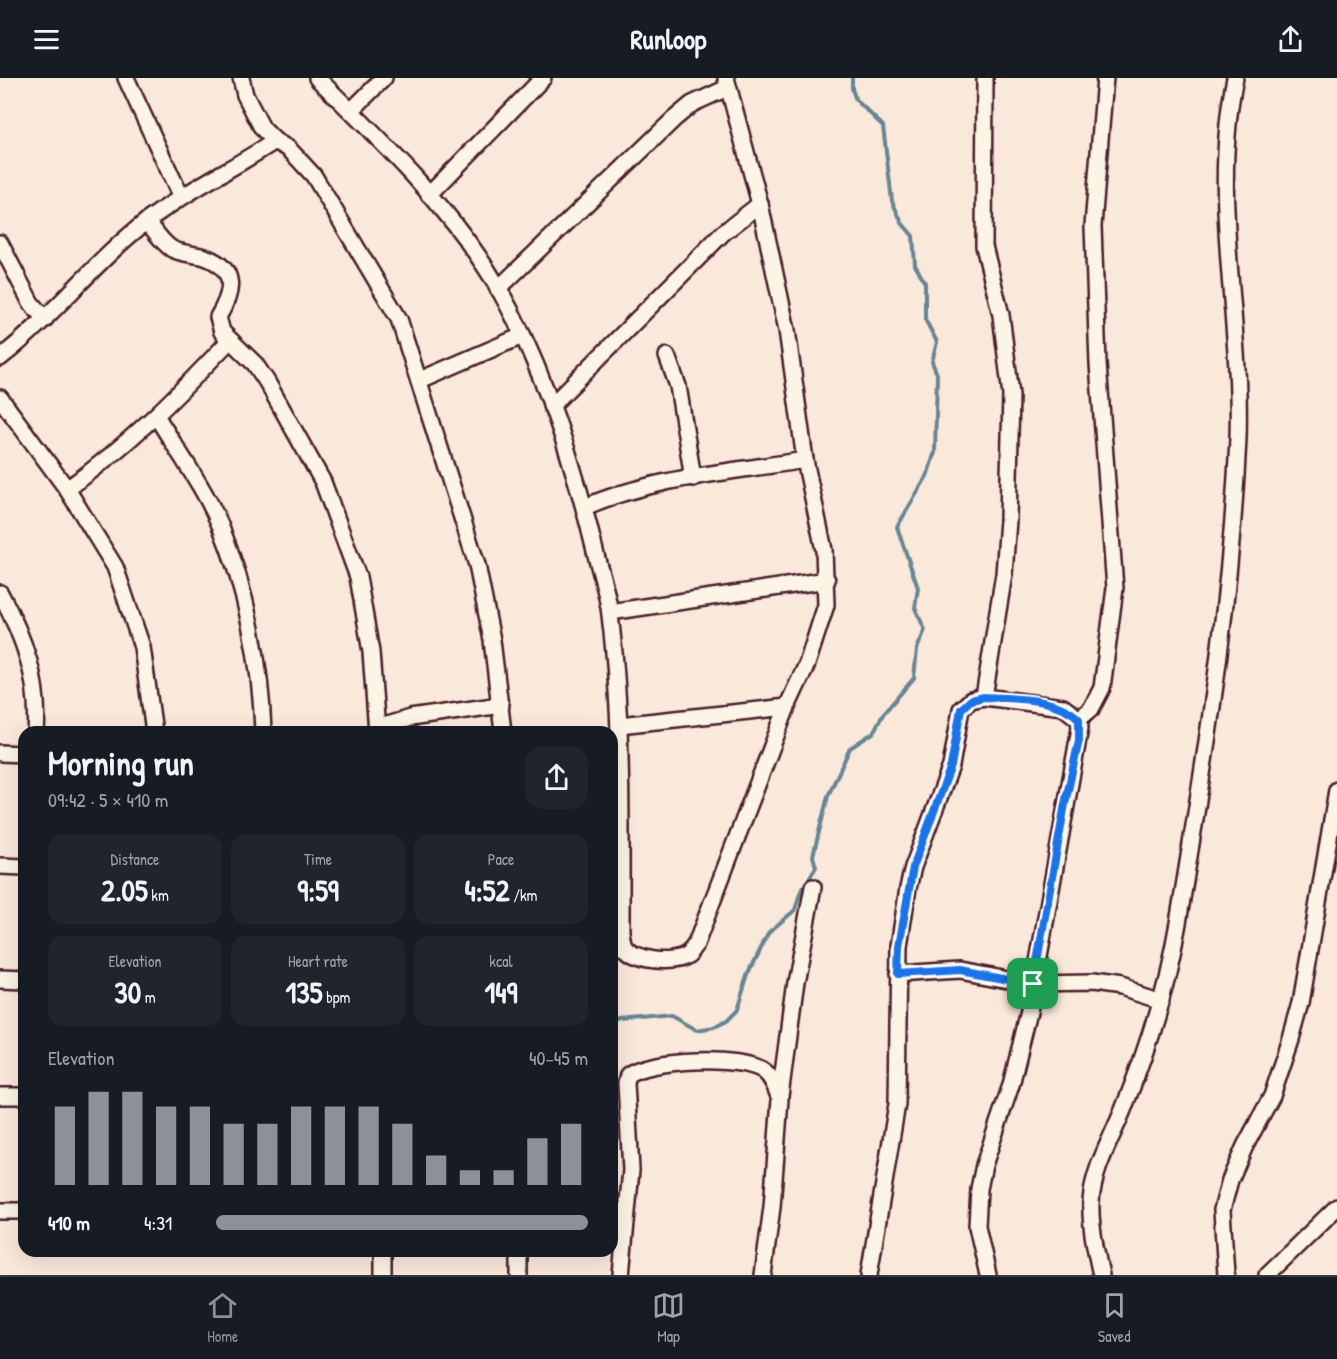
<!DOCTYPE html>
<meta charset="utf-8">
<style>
:root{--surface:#171b24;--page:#20242c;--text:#f1f3f6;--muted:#9ea1a6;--line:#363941;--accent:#8c9099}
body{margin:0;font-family:"Patrick Hand",sans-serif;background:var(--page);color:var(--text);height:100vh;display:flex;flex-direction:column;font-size:22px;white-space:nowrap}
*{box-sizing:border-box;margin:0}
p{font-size:20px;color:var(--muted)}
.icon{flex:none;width:33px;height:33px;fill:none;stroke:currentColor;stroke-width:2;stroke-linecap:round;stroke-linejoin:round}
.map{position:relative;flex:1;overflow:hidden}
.details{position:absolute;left:18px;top:648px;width:600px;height:531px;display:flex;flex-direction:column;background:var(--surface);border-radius:18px;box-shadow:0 6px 24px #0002}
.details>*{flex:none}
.pin{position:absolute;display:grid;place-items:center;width:51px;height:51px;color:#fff;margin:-26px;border-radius:12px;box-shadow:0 3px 9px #0006}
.round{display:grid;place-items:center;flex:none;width:63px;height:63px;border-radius:18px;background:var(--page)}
.head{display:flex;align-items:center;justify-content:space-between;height:102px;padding:0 30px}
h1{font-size:33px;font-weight:700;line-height:45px}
.stats{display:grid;grid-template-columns:repeat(3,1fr);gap:9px;height:102px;padding:6px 30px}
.stats div{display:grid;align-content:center;border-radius:15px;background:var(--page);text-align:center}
.stats b{font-size:30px;font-weight:700}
.stats small{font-size:16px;font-weight:400}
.stats p{font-size:16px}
.chart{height:168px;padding:12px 30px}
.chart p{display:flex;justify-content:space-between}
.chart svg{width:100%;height:108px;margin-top:6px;stroke:var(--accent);stroke-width:6}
ul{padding:0 30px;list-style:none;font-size:20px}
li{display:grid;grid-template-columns:96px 72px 1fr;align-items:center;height:45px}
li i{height:15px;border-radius:8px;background:var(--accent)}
header{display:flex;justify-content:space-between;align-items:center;height:78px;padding:0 30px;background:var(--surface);font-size:27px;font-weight:700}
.dock{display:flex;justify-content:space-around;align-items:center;height:84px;border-top:2px solid var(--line);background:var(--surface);font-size:16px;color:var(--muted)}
.dock a{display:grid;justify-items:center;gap:3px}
.dock .active{color:var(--accent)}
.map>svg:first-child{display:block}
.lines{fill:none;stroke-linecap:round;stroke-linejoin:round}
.stream{stroke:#678593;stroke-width:4}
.minor-casing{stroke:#4a1f2b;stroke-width:20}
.minor{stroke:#fcf5e5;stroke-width:15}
.route-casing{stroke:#fff;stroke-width:12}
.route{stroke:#1a73e8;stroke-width:8}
</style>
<header><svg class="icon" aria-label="menu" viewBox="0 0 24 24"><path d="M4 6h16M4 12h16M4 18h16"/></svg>Runloop<svg class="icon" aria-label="share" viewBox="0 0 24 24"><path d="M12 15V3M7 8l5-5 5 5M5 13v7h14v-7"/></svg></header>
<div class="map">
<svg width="1337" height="1197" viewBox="0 0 1337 1197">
<rect width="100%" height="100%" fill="#fae9db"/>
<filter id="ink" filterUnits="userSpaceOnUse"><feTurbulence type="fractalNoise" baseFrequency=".0167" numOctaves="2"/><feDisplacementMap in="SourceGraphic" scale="12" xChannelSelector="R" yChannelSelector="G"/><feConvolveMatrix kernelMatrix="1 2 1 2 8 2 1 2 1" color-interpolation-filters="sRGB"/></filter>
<g filter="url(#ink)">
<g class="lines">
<path class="stream" d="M612,944L672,938L697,952L714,949L726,943L737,932L748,897L769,854L795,832L800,815L816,789L813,778L828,718L850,670L873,655L883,636L914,600L917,571L925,552L915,530L918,510L897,449L927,398L935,374L937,296L932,284L937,264L925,241V205L915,187L913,158L902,145L892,123L883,48L856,22L852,11V0"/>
<g class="minor-casing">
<g id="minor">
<path d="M126,0L181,119"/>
<path d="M241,0L245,17L262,50L275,63L289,71L314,98L399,241L477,487L492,562L503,654"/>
<path d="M317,0C382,63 453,132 499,211C543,289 574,386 595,473C600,494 608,516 610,537C623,642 621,748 621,854C622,858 622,864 624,868C633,883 673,887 687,877C690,875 693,869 696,866L787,629L807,586L826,527L824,472L805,382L787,252L760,126L726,0"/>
<path d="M351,33L384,0"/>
<path d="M429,117L543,0"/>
<path d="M147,143C154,152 162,165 172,171C182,176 195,176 205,179C238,191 233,214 218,239L222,254L255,286L267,304L323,404L358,499L371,574L377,654"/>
<path d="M0,165L31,225L45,241"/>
<path d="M498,211L674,41L692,26L727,10"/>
<path d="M667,278L678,308L693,400"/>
<path d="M0,280C53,239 94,184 147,143C187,112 233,91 275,63"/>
<path d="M420,302L522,258"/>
<path d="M0,320L67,411L115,489L142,569L154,654"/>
<path d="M551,328L723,155L760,126"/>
<path d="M157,339C178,374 204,409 220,447C246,510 261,585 263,654"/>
<path d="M67,411C130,366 178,317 230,262"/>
<path d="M585,429C653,399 733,394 805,382"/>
<path d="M0,515C24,559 40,603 36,654"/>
<path d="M610,534L827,502"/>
<path d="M984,619L1004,496L1008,442L1011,317L1001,237L984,168L985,0"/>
<path d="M1079,641L1091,631L1102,610L1115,510L1098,286L1093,148L1105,0"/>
<path d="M619,647L787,629"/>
<path d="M377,650L410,640L501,627"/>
<path d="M0,675L24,676"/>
<path d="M0,788L24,789"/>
<path d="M898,896L960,892L1033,906L1092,905L1120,909L1161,922"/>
<path d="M0,901L24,902"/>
<path d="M0,1018H24"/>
<path d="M780,1018L795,905L813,809"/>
<path d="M0,1133H24"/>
<path d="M383,1173V1197"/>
<path d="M519,1197V1173"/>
<path d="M621,1197L631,1092L626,1005L628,997C649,981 742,977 764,993C773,1000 776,1011 780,1021L772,1129L763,1197"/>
<path d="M869,1197L897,1026L899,868L908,810L913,789L951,688L961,631L971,622L984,619L1063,629L1079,641L1080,650L1029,934L1011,1007L984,1087L979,1111L977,1148L988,1197"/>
<path d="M1101,1197C1096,1174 1090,1148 1091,1124C1093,1091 1111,1062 1123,1032C1147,972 1167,909 1178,845C1205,684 1231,523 1238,360C1242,240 1210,119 1235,0"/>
<path d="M1226,1197L1222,1132L1230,1102L1245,1068L1272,1018L1291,961L1301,925L1337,712"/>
<path d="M1267,1197L1337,1129"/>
</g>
</g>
<use href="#minor" class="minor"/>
</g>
</g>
<g class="lines" filter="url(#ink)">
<g class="route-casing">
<path id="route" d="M984,619C1014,621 1057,619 1079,641V662L1065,726L1033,906L960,892L898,896L899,868L913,789L951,688L961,631L971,622Z"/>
</g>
<use href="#route" class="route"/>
</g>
</svg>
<div class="pin" style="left:1033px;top:906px;background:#1e9e55"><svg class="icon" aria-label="arrive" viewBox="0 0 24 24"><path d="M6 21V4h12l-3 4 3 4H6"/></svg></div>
<section class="details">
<div class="head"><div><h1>Morning run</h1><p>09:42 · 5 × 410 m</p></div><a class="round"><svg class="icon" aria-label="share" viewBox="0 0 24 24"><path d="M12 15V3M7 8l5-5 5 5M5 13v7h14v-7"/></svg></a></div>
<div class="stats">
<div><p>Distance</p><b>2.05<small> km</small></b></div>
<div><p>Time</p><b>9:59</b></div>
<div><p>Pace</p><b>4:52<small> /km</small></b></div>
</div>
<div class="stats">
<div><p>Elevation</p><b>30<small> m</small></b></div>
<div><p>Heart rate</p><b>135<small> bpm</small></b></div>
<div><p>kcal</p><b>149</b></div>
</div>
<div class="chart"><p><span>Elevation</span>40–45 m</p>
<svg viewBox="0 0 160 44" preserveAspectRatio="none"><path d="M5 44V12M15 44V6M25 44V6M35 44V12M45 44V12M55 44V19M65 44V19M75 44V12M85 44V12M95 44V12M105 44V19M115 44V32M125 44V38M135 44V38M145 44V25M155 44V19"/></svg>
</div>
<ul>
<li><b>410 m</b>4:31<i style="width:100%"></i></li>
</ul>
</section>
</div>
<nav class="dock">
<a class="active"><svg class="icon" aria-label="home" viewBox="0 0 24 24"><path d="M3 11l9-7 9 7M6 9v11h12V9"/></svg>Home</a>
<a><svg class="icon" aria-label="map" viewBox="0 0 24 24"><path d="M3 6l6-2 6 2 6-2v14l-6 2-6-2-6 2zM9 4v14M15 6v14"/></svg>Map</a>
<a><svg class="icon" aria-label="saved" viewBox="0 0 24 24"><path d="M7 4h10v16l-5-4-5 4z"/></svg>Saved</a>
</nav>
